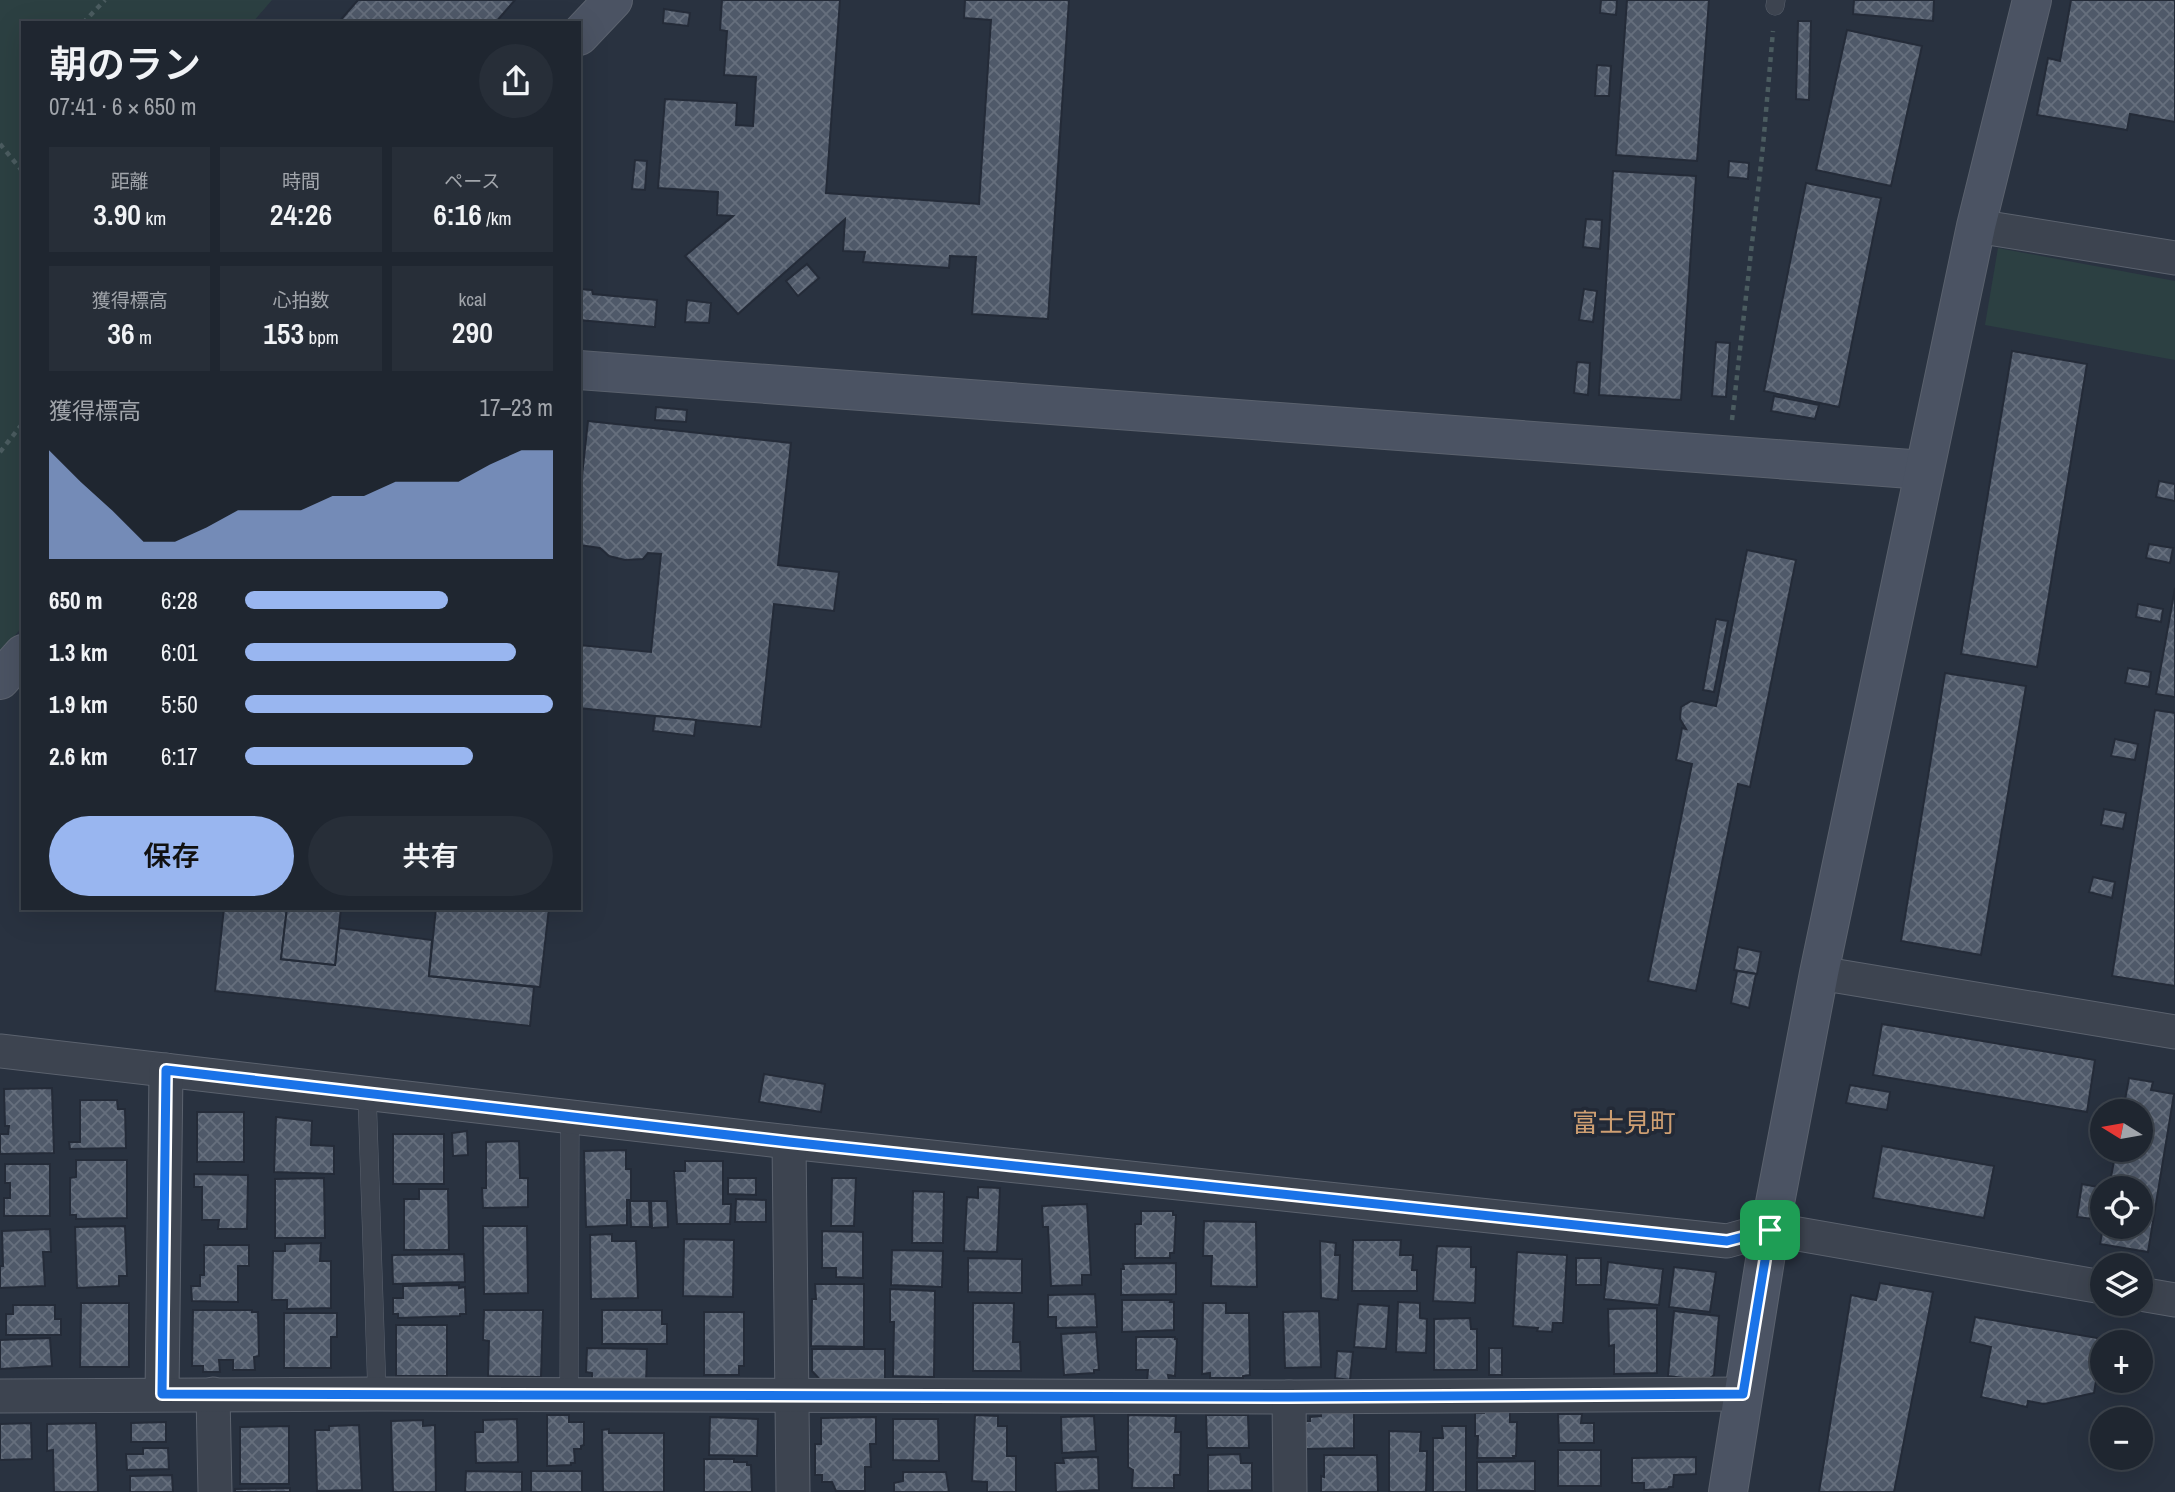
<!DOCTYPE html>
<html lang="ja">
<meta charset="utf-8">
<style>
:root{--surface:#1f2630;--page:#272e38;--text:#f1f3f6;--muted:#a1a5ab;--line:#3c434c;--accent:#99b6f0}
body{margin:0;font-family:"Archivo Narrow","Noto Sans JP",sans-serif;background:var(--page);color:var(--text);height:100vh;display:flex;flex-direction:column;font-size:26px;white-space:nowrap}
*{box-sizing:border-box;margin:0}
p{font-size:23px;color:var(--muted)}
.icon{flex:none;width:38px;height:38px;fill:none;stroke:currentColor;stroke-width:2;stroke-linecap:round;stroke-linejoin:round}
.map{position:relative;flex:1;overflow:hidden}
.drawer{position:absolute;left:21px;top:21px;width:560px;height:889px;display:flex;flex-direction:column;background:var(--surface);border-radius:0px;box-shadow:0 7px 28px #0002,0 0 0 2px var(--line)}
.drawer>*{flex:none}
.needle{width:46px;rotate:281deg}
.controls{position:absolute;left:2090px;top:1099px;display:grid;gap:14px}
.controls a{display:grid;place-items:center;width:63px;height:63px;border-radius:50%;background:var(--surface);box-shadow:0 7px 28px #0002,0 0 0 2px var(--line);font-size:35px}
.pin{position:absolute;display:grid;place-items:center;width:60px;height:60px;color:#fff;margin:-30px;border-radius:14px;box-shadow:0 4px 10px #0006}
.round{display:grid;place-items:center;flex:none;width:74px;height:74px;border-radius:37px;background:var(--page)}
.head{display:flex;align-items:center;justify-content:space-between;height:119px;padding:0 28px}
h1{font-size:38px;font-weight:600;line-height:52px}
.figures{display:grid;grid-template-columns:repeat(3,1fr);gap:10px;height:119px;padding:7px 28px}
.figures div{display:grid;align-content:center;border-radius:0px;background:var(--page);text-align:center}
.figures b{font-size:30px;font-weight:600}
.figures small{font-size:19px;font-weight:400}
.figures p{font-size:19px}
.chart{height:196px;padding:14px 28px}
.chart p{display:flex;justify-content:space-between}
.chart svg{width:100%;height:126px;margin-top:7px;fill:var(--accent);opacity:.7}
.button{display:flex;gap:14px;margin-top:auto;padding:14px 28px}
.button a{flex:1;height:80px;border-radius:42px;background:var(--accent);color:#111;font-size:28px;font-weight:600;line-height:80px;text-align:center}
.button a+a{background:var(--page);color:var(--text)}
ul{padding:0 28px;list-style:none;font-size:23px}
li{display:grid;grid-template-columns:112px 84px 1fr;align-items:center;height:52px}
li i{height:18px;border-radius:9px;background:var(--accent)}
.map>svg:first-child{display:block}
.green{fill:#2c4042}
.building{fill:url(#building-cross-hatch);stroke:#242b38;stroke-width:2}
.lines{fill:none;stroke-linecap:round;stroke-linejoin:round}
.lane-casing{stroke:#5b626e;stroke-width:19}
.street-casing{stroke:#5b626e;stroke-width:35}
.secondary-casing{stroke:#5b626e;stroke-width:40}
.path{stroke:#4b5c60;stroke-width:4.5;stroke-dasharray:5 5;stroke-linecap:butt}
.lane{stroke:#3d4450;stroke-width:18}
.street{stroke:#3d4450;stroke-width:33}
.secondary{stroke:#4b5363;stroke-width:38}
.route-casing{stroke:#fff;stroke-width:14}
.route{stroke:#1a73e8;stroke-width:9}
.labels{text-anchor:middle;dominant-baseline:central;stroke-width:7;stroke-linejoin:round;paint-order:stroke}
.quarter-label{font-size:26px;fill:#ce9f72;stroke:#222936}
</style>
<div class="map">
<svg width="2175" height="1492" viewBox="0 0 2175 1492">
<defs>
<pattern id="building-cross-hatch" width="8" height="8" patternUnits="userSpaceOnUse" patternTransform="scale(1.75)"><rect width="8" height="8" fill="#4f5969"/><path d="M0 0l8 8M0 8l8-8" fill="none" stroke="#666f7d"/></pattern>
</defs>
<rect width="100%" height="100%" fill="#293240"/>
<g class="green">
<path d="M0,0H272L252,23H23V626L0,653Z"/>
<path d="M1998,248L2175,281V360L1985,325Z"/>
</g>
<g class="building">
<path d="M358,0H515L495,23H338Z"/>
<path d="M722,0H840L826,193L979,204L991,20L964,18L965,0H1069L1048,319L972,314L976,257L950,256L949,268L863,262L865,252L843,251L845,219L738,314L685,256L733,216L717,215L718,192L658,188L665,99L737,103L736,125L753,126L756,77L724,75L727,31L720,30Z"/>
<path d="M1601,0H1617L1616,15L1600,13Z"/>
<path d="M1627,0H1709L1697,161L1616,155Z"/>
<path d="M1854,0H1934L1933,21L1853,14Z"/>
<path d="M2071,0H2175V122L2130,114L2127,130L2037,115L2048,58L2060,61Z"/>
<path d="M664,9L690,13L688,26L663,23Z"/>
<path d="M1798,21H1811L1809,100L1796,99Z"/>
<path d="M1847,30L1922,46L1891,186L1816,170Z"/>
<path d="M1597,65L1611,66L1609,96H1595Z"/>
<path d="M635,160L647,161L645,190L632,189Z"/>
<path d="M1729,161L1749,163L1748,179L1728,177Z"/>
<path d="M1613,171L1696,176L1681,400L1599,395Z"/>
<path d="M1806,183L1881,198L1839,407L1764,391Z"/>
<path d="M1586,219L1602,220L1600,249L1583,247Z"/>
<path d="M807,264L819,278L798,296L786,281Z"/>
<path d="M579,289L592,290L593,294L657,300L655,327L579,320Z"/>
<path d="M1584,289L1597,291L1593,322L1579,320Z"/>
<path d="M687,300L711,303L709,323L685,322Z"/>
<path d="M1716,342L1730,343L1726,397L1712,396Z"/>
<path d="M2012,351L2087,364L2037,667L1961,654Z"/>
<path d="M1577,362L1590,363L1588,395L1574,393Z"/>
<path d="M1774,396L1819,405L1815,419L1771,411Z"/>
<path d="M656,407L687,410L686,422L655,420Z"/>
<path d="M588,421L791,443L778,565L839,572L834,611L774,604L761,727L579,708V645L651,652L661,554L648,553L643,559L625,560L609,556L600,548L579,545V503Z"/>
<path d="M2159,481L2175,484V501L2156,497Z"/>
<path d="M2149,544L2173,548L2170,563L2146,558Z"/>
<path d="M1747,550L1796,560L1750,787L1738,784L1696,991L1648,981L1692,764L1676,760L1682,728L1686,729L1680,719L1681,707L1691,701L1716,706Z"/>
<path d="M2175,588V697L2156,694Z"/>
<path d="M2138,604L2163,609L2161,622L2136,617Z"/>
<path d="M1716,619L1728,621L1714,692L1703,690Z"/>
<path d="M2128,668L2151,672L2149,687L2125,683Z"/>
<path d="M1945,673L2026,686L1981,955L1901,941Z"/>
<path d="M2155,710L2175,713V986L2112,976Z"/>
<path d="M655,716L696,720L694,736L653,731Z"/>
<path d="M2115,739L2138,744L2135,760L2111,756Z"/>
<path d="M2104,809L2126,813L2123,829L2101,825Z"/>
<path d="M2093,877L2115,882L2112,898L2089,892Z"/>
<path d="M224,908H287L281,959L335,965L339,928L432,940L429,976L534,987L530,1026L215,991Z"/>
<path d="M287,908H341L335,965L281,959Z"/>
<path d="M436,908H549L540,987L429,976Z"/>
<path d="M1738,947L1761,952L1757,974L1734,970Z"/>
<path d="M1737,971L1756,974L1749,1008L1731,1003Z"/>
<path d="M1882,1024L2095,1060L2087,1112L1873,1075Z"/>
<path d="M764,1074L825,1084L821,1112L759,1102Z"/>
<path d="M2129,1078L2153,1082L2151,1090L2174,1094L2148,1252L2100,1244L2103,1227H2140V1188H2109L2116,1150H2140V1111H2123Z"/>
<path d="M1850,1085L1890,1092L1887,1110L1846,1103Z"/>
<path d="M52,1088L54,1153L0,1154V1134H8L9,1126H5L4,1089Z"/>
<path d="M80,1100H117L118,1109H125L126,1148L70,1149L69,1142H80Z"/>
<rect x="197" y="1112" width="47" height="50"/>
<path d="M276,1117L312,1121L311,1145L334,1146V1174L274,1172Z"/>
<path d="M467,1131L468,1155L453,1156L452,1133Z"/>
<rect x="393" y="1134" width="51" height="50"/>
<path d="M519,1141L520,1178H528V1207L483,1208L482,1188H486V1142Z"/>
<path d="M1882,1146L1994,1166L1984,1218L1873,1198Z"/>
<path d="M626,1150V1169H631V1200H627V1225L586,1227L584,1151Z"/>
<path d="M76,1160H127V1218L76,1219V1215H70V1178L76,1177Z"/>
<path d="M685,1161H723V1204H731L730,1224H677L674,1171H685Z"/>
<path d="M5,1164H50V1216H4V1198H10V1183H5Z"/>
<path d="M194,1174L248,1175L247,1229H218L219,1220H202V1187H194Z"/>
<path d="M324,1178L325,1238H275V1179Z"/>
<path d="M728,1178H756V1195L728,1194Z"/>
<path d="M832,1178H856L854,1226H831Z"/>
<path d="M2082,1184L2098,1187L2093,1219L2077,1217Z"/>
<path d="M978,1187L1000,1188L997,1252L964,1251L967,1197L978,1198Z"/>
<path d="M419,1189H448L449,1250H404V1199H419Z"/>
<path d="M913,1191L944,1192L943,1243H912Z"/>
<path d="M736,1199L766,1200V1222H735Z"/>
<path d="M630,1201H649L650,1227H631Z"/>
<path d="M651,1201H667L668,1227L652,1228Z"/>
<path d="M1087,1204L1091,1275H1082V1285L1051,1286L1048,1227H1043L1042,1206Z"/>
<path d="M1141,1211H1173V1215H1176L1174,1253H1170V1258H1135V1224H1141Z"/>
<path d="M1204,1221L1256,1222L1257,1287L1211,1286L1212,1256H1203Z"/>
<path d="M125,1226L127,1276H119V1286L77,1288L75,1227Z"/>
<path d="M483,1226H527L528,1293L484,1294Z"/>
<path d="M50,1229L51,1252H43L45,1286L0,1288V1266H3L2,1231Z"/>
<path d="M822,1231L863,1232V1278L836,1277V1268H822Z"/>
<path d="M612,1234V1241H636L638,1298L591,1299L590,1235Z"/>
<path d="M684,1239L734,1240L733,1297L683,1296Z"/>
<path d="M1353,1240H1401L1400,1255H1413L1412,1270H1417V1291H1352Z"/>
<path d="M1320,1241L1336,1243L1335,1255H1340L1338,1300L1321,1298Z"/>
<path d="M321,1243L320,1261H331V1308L287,1309V1300H272L273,1251H285V1244Z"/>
<path d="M204,1245H249V1266H238V1302L192,1301L191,1286H200V1275H204Z"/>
<path d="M1437,1246L1471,1247V1267H1476L1475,1303L1433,1301Z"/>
<path d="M892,1250L943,1251L942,1287L891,1285Z"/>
<path d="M1517,1252L1567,1255L1563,1323H1553L1552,1332L1537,1331L1538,1328L1513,1326Z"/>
<path d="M464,1254L465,1282L393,1284L392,1255Z"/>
<path d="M968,1258L1022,1259V1293L968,1292Z"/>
<rect x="1576" y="1258" width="25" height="27"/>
<path d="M1608,1262L1663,1269L1659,1305L1604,1299Z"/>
<path d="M1176,1263V1294L1121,1295V1269H1124L1123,1264Z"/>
<path d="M1674,1267L1716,1272L1710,1312L1669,1307Z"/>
<path d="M1880,1283L1933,1292L1894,1492H1819L1851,1295L1876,1300Z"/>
<path d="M815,1284H864V1347L811,1346L812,1299H816Z"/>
<path d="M459,1285V1288L465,1287L466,1314H460V1316L398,1318V1314H393V1298H403V1286Z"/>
<path d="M890,1289L935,1291L934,1377L893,1376L894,1322H890Z"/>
<path d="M1095,1294L1097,1327L1056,1328V1317H1048V1295Z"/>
<path d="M1122,1300H1171L1170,1302H1174V1330L1122,1332Z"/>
<path d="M1398,1302L1420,1303V1318L1427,1319L1426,1353L1396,1352Z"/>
<path d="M81,1303H129V1367H80Z"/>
<path d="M973,1303H1014L1013,1342H1020L1021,1371H973Z"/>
<path d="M1203,1303H1226V1313H1249L1250,1375L1243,1376V1378H1210V1373L1202,1374Z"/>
<path d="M1358,1304L1389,1306L1386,1349L1354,1347Z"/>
<path d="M13,1305H55V1319H61V1335H6V1314H13Z"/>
<path d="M1657,1308V1373L1614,1374V1345L1609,1346L1608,1309Z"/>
<path d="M193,1310H252V1312H258L259,1356L254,1357L255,1370H233V1360H219L220,1372H203V1366H192Z"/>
<path d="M484,1310H543L541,1377L488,1376L489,1341L483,1340Z"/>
<path d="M602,1310H662V1324H667V1344H602Z"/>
<path d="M1319,1311L1321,1367L1285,1368L1283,1312Z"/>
<path d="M1674,1311L1719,1316L1714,1375L1706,1381L1668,1376Z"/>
<path d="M704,1312H744V1366H739V1375H704Z"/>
<path d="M284,1313H337V1337H331V1368H284Z"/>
<path d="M1975,1317L2103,1339L2094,1393L2044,1404L2028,1401L2027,1407L1981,1397L1991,1347L1970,1342Z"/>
<path d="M1470,1318L1471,1329H1477V1370H1434V1319Z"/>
<rect x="396" y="1325" width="51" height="51"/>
<path d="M1096,1332L1099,1370H1094V1373L1064,1375L1061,1334Z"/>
<path d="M1136,1337H1175V1339H1177L1175,1376L1168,1375L1169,1381H1147L1148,1370H1136Z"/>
<path d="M50,1338L52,1366L0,1369V1340Z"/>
<path d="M587,1348L647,1349L646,1385L592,1384V1373L586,1372Z"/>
<rect x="1489" y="1348" width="13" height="27"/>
<path d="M812,1349H885V1383L824,1384L812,1371Z"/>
<path d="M1337,1351L1353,1352L1350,1380L1335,1378Z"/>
<path d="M1484,1410H1510V1422H1517L1516,1456H1513L1514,1458H1477L1478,1436H1475V1413H1484Z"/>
<path d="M1354,1412V1448L1303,1449L1302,1421H1310V1417L1321,1416V1413Z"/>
<path d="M1558,1414H1582L1581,1423H1594V1443H1559Z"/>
<path d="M547,1415H569V1422H584V1445L581,1446V1449H574L575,1463H571V1465L547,1466Z"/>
<path d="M975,1415L998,1416V1426H1007V1456H1016V1492H987V1482L972,1481Z"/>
<path d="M1128,1415L1176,1416L1175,1432H1181L1180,1475H1174V1488H1132L1133,1470L1128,1467Z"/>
<path d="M1206,1415H1248L1249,1448H1207Z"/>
<path d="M1094,1416L1096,1451L1062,1453L1061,1417Z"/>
<path d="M710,1417L758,1419L757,1456L709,1455Z"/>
<path d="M876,1417V1444H870L871,1467H865V1491H836L832,1482H822V1475H815V1444H821V1418Z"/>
<path d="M517,1419L518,1462L476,1463L475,1432H483V1420Z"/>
<path d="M893,1419H938L939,1461L893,1460Z"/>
<path d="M423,1420V1426L435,1425L436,1492H393L391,1421Z"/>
<path d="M166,1422V1442H131V1423Z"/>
<path d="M31,1423L32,1459L0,1460V1424Z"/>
<path d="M96,1423L98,1492H54L53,1450L47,1451V1424Z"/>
<path d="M359,1425L362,1490L317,1491L315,1430H329V1426Z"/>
<path d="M289,1426V1484H240V1427Z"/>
<path d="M1442,1426H1466V1492H1433V1438H1443Z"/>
<path d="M609,1429V1433H664V1492H603L602,1430Z"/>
<path d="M1389,1431L1421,1432L1420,1451H1427L1426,1492H1389Z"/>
<path d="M143,1448H168L169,1469L127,1470L126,1454H143Z"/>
<rect x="1558" y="1450" width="43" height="36"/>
<path d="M1240,1454L1241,1463H1252V1490L1208,1491V1455Z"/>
<path d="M1324,1455H1377L1378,1492H1321V1476L1324,1477Z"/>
<path d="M1098,1457L1099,1490L1056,1492L1055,1463H1064L1063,1458Z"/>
<path d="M1696,1457V1474L1674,1475L1673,1487H1669L1668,1489L1644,1490V1483H1632V1458Z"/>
<path d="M704,1459H734V1462H747V1465H751L752,1492H704Z"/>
<path d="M1535,1461V1491L1477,1490V1462Z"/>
<path d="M466,1471L522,1472V1492H465Z"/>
<rect x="531" y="1471" width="51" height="21"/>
<path d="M903,1472H946L949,1492H894V1483L903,1481Z"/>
<path d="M172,1475L173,1492H130V1476Z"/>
<path d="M290,1488V1492H235V1489Z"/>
</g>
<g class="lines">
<g class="lane-casing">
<g id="lane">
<path d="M1775,6L1776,0"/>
<path d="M367,1093L377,1394"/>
<path d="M569,1395L570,1117"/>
</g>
</g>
<g class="street-casing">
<g id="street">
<path d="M1976,226L2175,258"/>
<path d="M1819,973L2175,1032"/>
<path d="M0,1051L789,1142L1727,1241L1770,1229L2102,1287"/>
<path d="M789,1142L793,1492"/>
<path d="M2140,1294L2175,1300"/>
<path d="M162,1394L166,1070"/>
<path d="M213,1394L215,1492"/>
<path d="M0,1396L377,1394L1289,1397L1743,1394"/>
<path d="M1289,1397L1290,1492"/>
</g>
</g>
<g class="secondary-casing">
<g id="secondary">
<path d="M579,36L613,0"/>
<path d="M579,370L1924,470"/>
<path d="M0,680L23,654"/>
<path d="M1728,1492L1770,1229L1819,973L1976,226L2032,0"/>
</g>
</g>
<g class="path">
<path d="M83,23L105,0"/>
<path d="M0,144L23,172"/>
<path d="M1732,420L1763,146L1773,31"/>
<path d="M0,452L23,423"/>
</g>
<use href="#lane" class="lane"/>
<use href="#street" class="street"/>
<use href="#secondary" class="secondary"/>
</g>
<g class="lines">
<g class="route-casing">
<path id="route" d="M166,1070L789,1142L1727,1241L1770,1230L1743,1394L1289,1397L162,1394Z"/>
</g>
<use href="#route" class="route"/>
</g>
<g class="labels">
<g class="quarter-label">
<text x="1624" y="1122">富士見町</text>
</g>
</g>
</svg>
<div class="controls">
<a><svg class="needle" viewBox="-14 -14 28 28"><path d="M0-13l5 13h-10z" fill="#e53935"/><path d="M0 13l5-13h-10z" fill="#a1a5ab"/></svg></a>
<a><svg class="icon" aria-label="locate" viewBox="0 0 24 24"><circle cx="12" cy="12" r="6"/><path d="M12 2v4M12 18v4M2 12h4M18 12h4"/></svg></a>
<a><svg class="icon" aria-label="layers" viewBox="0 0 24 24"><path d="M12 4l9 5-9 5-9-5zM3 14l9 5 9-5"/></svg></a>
<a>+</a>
<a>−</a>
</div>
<div class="pin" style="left:1770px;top:1230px;background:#1e9e55"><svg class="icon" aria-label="arrive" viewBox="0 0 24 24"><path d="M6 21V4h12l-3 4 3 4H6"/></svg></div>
<section class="drawer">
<div class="head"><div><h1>朝のラン</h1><p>07:41 · 6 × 650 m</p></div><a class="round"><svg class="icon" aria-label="share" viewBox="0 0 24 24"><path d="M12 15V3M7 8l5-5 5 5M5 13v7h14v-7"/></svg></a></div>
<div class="figures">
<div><p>距離</p><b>3.90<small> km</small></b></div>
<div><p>時間</p><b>24:26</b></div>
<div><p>ペース</p><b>6:16<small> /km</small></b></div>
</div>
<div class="figures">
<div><p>獲得標高</p><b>36<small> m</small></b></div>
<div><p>心拍数</p><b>153<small> bpm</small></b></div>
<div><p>kcal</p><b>290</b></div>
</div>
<div class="chart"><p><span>獲得標高</span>17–23 m</p>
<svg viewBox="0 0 160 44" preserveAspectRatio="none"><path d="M0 44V6L10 17L20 27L30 38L40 38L50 33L60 27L70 27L80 27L90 22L100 22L110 17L120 17L130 17L140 11L150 6L160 6V44z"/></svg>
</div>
<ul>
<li><b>650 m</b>6:28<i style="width:66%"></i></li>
<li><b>1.3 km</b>6:01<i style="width:88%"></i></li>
<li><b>1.9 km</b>5:50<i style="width:100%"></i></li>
<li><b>2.6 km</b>6:17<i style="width:74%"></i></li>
</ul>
<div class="button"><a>保存</a><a>共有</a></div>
</section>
</div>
